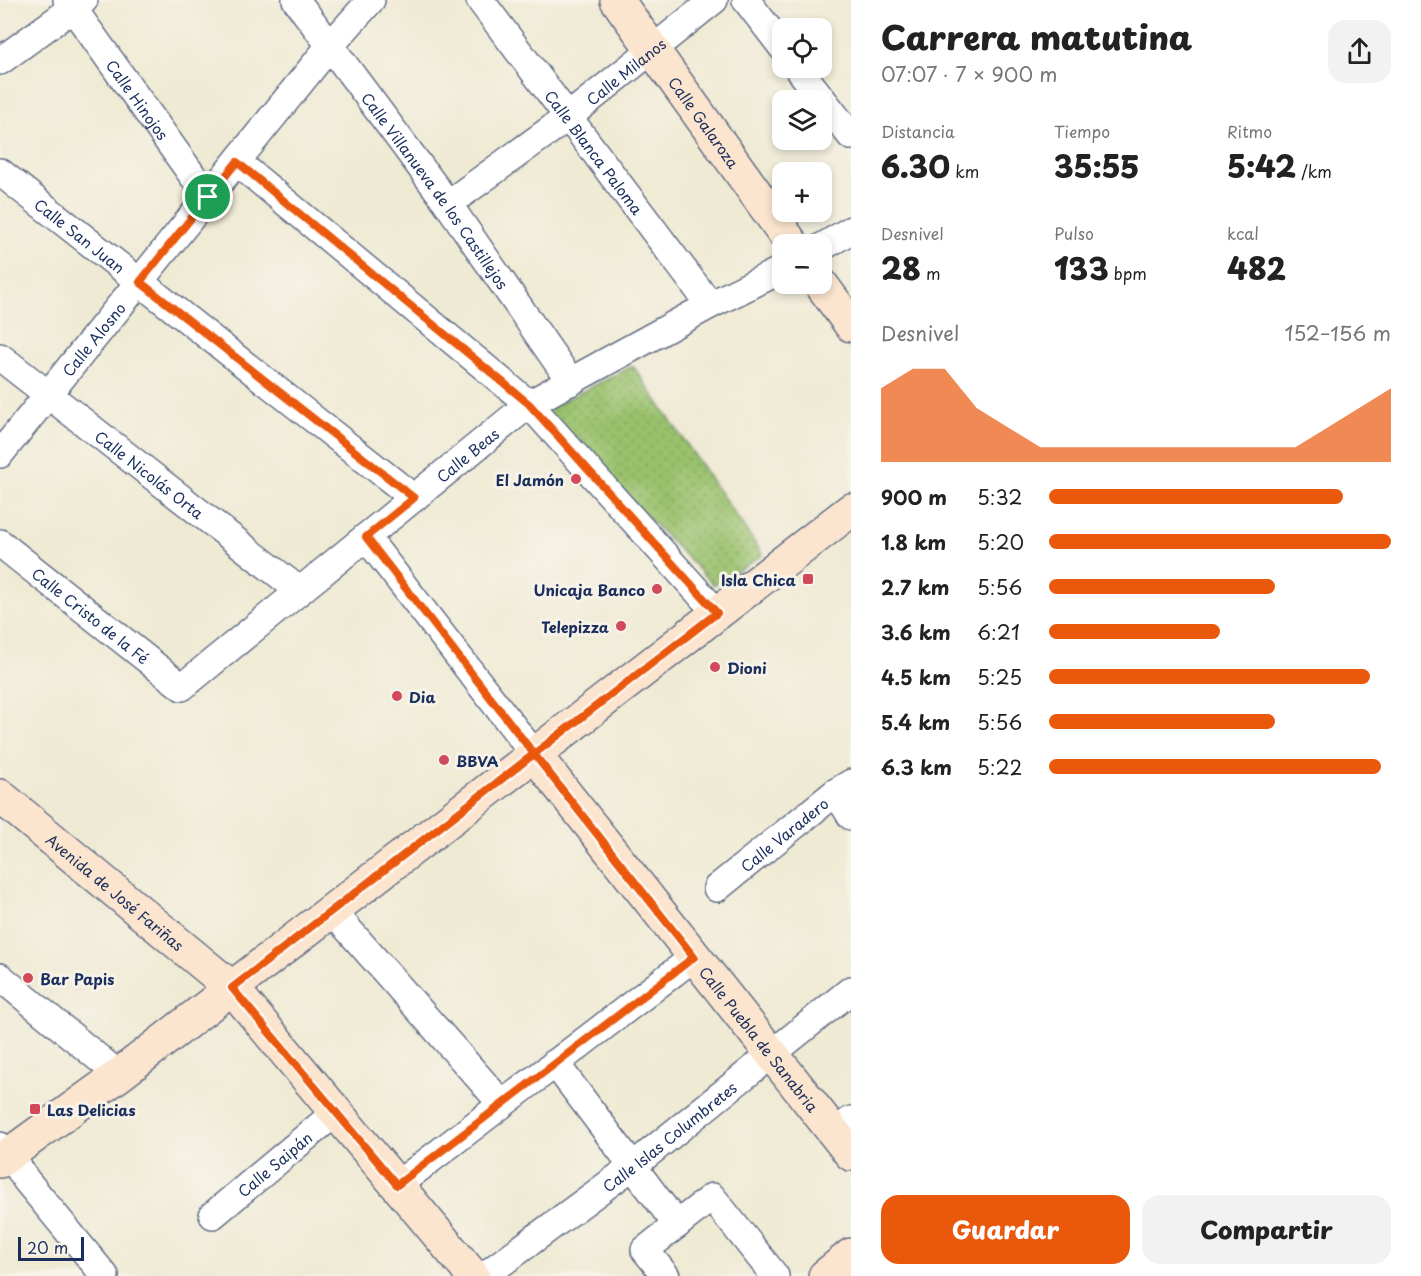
<!DOCTYPE html>
<html lang="es">
<meta charset="utf-8">
<style>
:root{--surface:#fff;--page:#f2f2f2;--text:#222;--muted:#767676;--accent:#ea580c}
body{margin:0;font-family:"Playpen Sans",sans-serif;background:var(--page);color:var(--text);height:100vh;display:flex;flex-direction:column;font-size:22px;white-space:nowrap}
*{box-sizing:border-box;margin:0}
p{font-size:20px;color:var(--muted)}
.icon{flex:none;width:33px;height:33px;fill:none;stroke:currentColor;stroke-width:2;stroke-linecap:round;stroke-linejoin:round}
.map{position:relative;flex:1;overflow:hidden}
.drawer{display:flex;flex-direction:column;background:var(--surface);width:570px}
.drawer>*{flex:none}
.buttons{position:absolute;left:772px;top:18px;display:grid;gap:12px}
.buttons a{display:grid;place-items:center;width:60px;height:60px;border-radius:12px;background:var(--surface);box-shadow:0 3px 9px #0003;font-size:30px}
.scale{position:absolute;left:18px;bottom:15px;width:66px;box-sizing:border-box;padding-left:6px;border:3px solid #1b2f5e;border-top:0;font-size:16px;line-height:21px;white-space:nowrap;color:#1b2f5e;-webkit-text-stroke:4px #f7f3e8;paint-order:stroke}
.pin{position:absolute;display:grid;place-items:center;width:51px;height:51px;color:#fff;margin:-26px;border:3px solid #fff;border-radius:50%;box-shadow:0 2px 6px #0007}
.round{display:grid;place-items:center;flex:none;width:63px;height:63px;border-radius:18px;background:var(--page)}
.head{display:flex;align-items:center;justify-content:space-between;height:102px;padding:0 30px}
h1{font-size:33px;font-weight:800;line-height:45px}
.figures{display:grid;grid-template-columns:repeat(3,1fr);gap:9px;height:102px;padding:6px 30px}
.figures div{display:grid;align-content:center}
.figures b{font-size:30px;font-weight:800}
.figures small{font-size:16px;font-weight:400}
.figures p{font-size:16px}
.chart{height:168px;padding:12px 30px}
.chart p{display:flex;justify-content:space-between}
.chart svg{width:100%;height:108px;margin-top:6px;fill:var(--accent);opacity:.7}
.cta{display:flex;gap:12px;margin-top:auto;padding:12px 30px}
.cta a{flex:1;height:69px;border-radius:18px;background:var(--accent);color:#fff;font-size:24px;font-weight:800;line-height:69px;text-align:center}
.cta a+a{background:var(--page);color:var(--text)}
ul{padding:0 30px;list-style:none;font-size:20px}
li{display:grid;grid-template-columns:96px 72px 1fr;align-items:center;height:45px}
li i{height:15px;border-radius:8px;background:var(--accent)}
main{display:flex;flex:1;min-height:0}
.map>svg:first-child{display:block}
.park{fill:url(#park-dots);stroke:#5a7865;stroke-width:1.5}
.lines{fill:none;stroke-linecap:round;stroke-linejoin:round}
.street-casing{stroke:#657087;stroke-width:30}
.secondary-casing{stroke:#657087;stroke-width:36}
.street{stroke:#fff;stroke-width:27}
.secondary{stroke:#fce5cf;stroke-width:33}
.route-casing{stroke:#fff;stroke-width:12}
.route{stroke:#ea580c;stroke-width:8}
.poi-dot{fill:#d1495b;stroke:#f7f3e8;stroke-width:2}
.labels{text-anchor:middle;dominant-baseline:central;stroke-width:6;stroke-linejoin:round;paint-order:stroke}
.street-label{font-size:15px;fill:#1b2f5e;stroke:#f7f3e8}
.poi-label{font-size:15px;font-weight:bold;fill:#1b2f5e;stroke:#f7f3e8;text-anchor:start}
</style>
<main>
<div class="map">
<svg width="851" height="1276" viewBox="0 0 851 1276">
<defs>
<pattern id="park-dots" width="8" height="8" patternUnits="userSpaceOnUse" patternTransform="scale(1.5)"><rect width="8" height="8" fill="#99c16c"/><path d="M2 2h.1M6 6h.1" fill="none" stroke="#7c9d5c" stroke-width="1.8" stroke-linecap="round"/></pattern>
</defs>
<rect width="100%" height="100%" fill="#f7f3e8"/>
<filter id="ink" filterUnits="userSpaceOnUse"><feTurbulence type="fractalNoise" baseFrequency=".0167" numOctaves="2"/><feDisplacementMap in="SourceGraphic" scale="12" xChannelSelector="R" yChannelSelector="G"/><feConvolveMatrix kernelMatrix="1 2 1 2 8 2 1 2 1" color-interpolation-filters="sRGB"/></filter>
<filter id="wash" filterUnits="userSpaceOnUse"><feTurbulence type="fractalNoise" baseFrequency=".008" numOctaves="4" result="noise"/><feDisplacementMap in="SourceGraphic" scale="24" xChannelSelector="R" yChannelSelector="G"/><feGaussianBlur stdDeviation="1.35" result="paint"/><feColorMatrix in="noise" values="0 0 0 0 0 0 0 0 0 0 0 0 0 0 0 0 0 1.4 0 .05"/><feComposite in="paint" operator="in"/></filter>
<g filter="url(#wash)">
<rect width="100%" height="100%" fill="#efead3"/>
<path class="park" d="M633,366L763,555L714,585L543,411Z"/>
</g>
<g filter="url(#ink)">
<g class="lines">
<g class="street-casing">
<g id="street">
<path id="s1" d="M67,0L208,197"/>
<path id="s2" d="M296,0L448,204L571,382"/>
<path id="s3" d="M480,0L710,305"/>
<path d="M746,0L783,48"/>
<path d="M0,61L84,0"/>
<path d="M798,68L851,136"/>
<path d="M237,162L529,404L717,613"/>
<path id="s4" d="M0,172L414,498"/>
<path id="s5" d="M448,204L568,117L714,0"/>
<path d="M822,247L851,230"/>
<path id="s6" d="M0,357L300,591"/>
<path id="s7" d="M0,454L329,47L371,0"/>
<path d="M366,537L534,754"/>
<path id="s8" d="M0,543L182,687L529,404L710,305L783,269"/>
<path d="M836,792L851,816"/>
<path id="s9" d="M717,888L836,792L851,783"/>
<path d="M332,911L502,1104"/>
<path d="M0,977L119,1075"/>
<path d="M555,1063L677,1225"/>
<path d="M834,1132L851,1120"/>
<path d="M0,1146L10,1154L26,1180L105,1276"/>
<path d="M397,1185L694,957"/>
<path id="s10" d="M213,1215L336,1112"/>
<path id="s11" d="M484,1276L633,1166L851,990"/>
<path d="M666,1276L645,1250L712,1197L775,1276"/>
</g>
</g>
<g class="secondary-casing">
<g id="secondary">
<path id="s12" d="M617,0L792,244"/>
<path d="M821,284L851,325"/>
<path id="s13" d="M534,754L851,1154"/>
<path id="s14" d="M0,796L232,988L473,1276"/>
<path d="M0,1161L119,1075L851,510"/>
<path d="M825,1276L851,1255"/>
</g>
</g>
<use href="#street" class="street"/>
<use href="#secondary" class="secondary"/>
</g>
</g>
<g class="lines" filter="url(#ink)">
<g class="route-casing">
<path id="route" d="M208,197L140,282L414,498L366,537L534,754L232,988L397,1185L694,957L534,754L717,613L529,404L237,162L208,197"/>
</g>
<use href="#route" class="route"/>
</g>
<g class="poi-dot">
<circle cx="576" cy="479" r="6"/>
<rect x="802" y="573" width="12" height="12" rx="3"/>
<circle cx="657" cy="589" r="6"/>
<circle cx="621" cy="626" r="6"/>
<circle cx="715" cy="667" r="6"/>
<circle cx="397" cy="696" r="6"/>
<circle cx="444" cy="760" r="6"/>
<circle cx="28" cy="978" r="6"/>
<rect x="29" y="1103" width="12" height="12" rx="3"/>
</g>
<g class="labels">
<g class="street-label">
<text stroke="none"><textPath href="#s5" startOffset="222">Calle Milanos</textPath></text>
<text stroke="none"><textPath href="#s1" startOffset="122">Calle Hinojos</textPath></text>
<text stroke="none"><textPath href="#s12" startOffset="150">Calle Galaroza</textPath></text>
<text stroke="none"><textPath href="#s3" startOffset="190">Calle Blanca Paloma</textPath></text>
<text stroke="none"><textPath href="#s2" startOffset="236">Calle Villanueva de los Castillejos</textPath></text>
<text stroke="none"><textPath href="#s4" startOffset="102">Calle San Juan</textPath></text>
<text stroke="none"><textPath href="#s7" startOffset="148">Calle Alosno</textPath></text>
<text stroke="none"><textPath href="#s8" startOffset="600">Calle Beas</textPath></text>
<text stroke="none"><textPath href="#s6" startOffset="190">Calle Nicolás Orta</textPath></text>
<text stroke="none"><textPath href="#s8" startOffset="116">Calle Cristo de la Fé</textPath></text>
<text stroke="none"><textPath href="#s9" startOffset="86">Calle Varadero</textPath></text>
<text stroke="none"><textPath href="#s14" startOffset="150">Avenida de José Fariñas</textPath></text>
<text stroke="none"><textPath href="#s13" startOffset="363">Calle Puebla de Sanabria</textPath></text>
<text stroke="none"><textPath href="#s11" startOffset="232">Calle Islas Columbretes</textPath></text>
<text stroke="none"><textPath href="#s10" startOffset="80">Calle Saipán</textPath></text>
</g>
<g class="poi-label">
<text x="564" y="479" text-anchor="end">El Jamón</text>
<text x="796" y="579" text-anchor="end">Isla Chica</text>
<text x="645" y="589" text-anchor="end">Unicaja Banco</text>
<text x="609" y="626" text-anchor="end">Telepizza</text>
<text x="727" y="667">Dioni</text>
<text x="409" y="696">Dia</text>
<text x="456" y="760">BBVA</text>
<text x="40" y="978">Bar Papis</text>
<text x="47" y="1109">Las Delicias</text>
</g>
</g>
</svg>
<div class="buttons">
<a><svg class="icon" aria-label="locate" viewBox="0 0 24 24"><circle cx="12" cy="12" r="6"/><path d="M12 2v4M12 18v4M2 12h4M18 12h4"/></svg></a>
<a><svg class="icon" aria-label="layers" viewBox="0 0 24 24"><path d="M12 4l9 5-9 5-9-5zM3 14l9 5 9-5"/></svg></a>
<a>+</a>
<a>−</a>
</div>
<div class="scale">20 m</div>
<div class="pin" style="left:208px;top:197px;background:#1e9e55"><svg class="icon" aria-label="arrive" viewBox="0 0 24 24"><path d="M6 21V4h12l-3 4 3 4H6"/></svg></div>
</div>
<section class="drawer">
<div class="head"><div><h1>Carrera matutina</h1><p>07:07 · 7 × 900 m</p></div><a class="round"><svg class="icon" aria-label="share" viewBox="0 0 24 24"><path d="M12 15V3M7 8l5-5 5 5M5 13v7h14v-7"/></svg></a></div>
<div class="figures">
<div><p>Distancia</p><b>6.30<small> km</small></b></div>
<div><p>Tiempo</p><b>35:55</b></div>
<div><p>Ritmo</p><b>5:42<small> /km</small></b></div>
</div>
<div class="figures">
<div><p>Desnivel</p><b>28<small> m</small></b></div>
<div><p>Pulso</p><b>133<small> bpm</small></b></div>
<div><p>kcal</p><b>482</b></div>
</div>
<div class="chart"><p><span>Desnivel</span>152–156 m</p>
<svg viewBox="0 0 160 44" preserveAspectRatio="none"><path d="M0 44V14L10 6L20 6L30 22L40 30L50 38L60 38L70 38L80 38L90 38L100 38L110 38L120 38L130 38L140 30L150 22L160 14V44z"/></svg>
</div>
<ul>
<li><b>900 m</b>5:32<i style="width:86%"></i></li>
<li><b>1.8 km</b>5:20<i style="width:100%"></i></li>
<li><b>2.7 km</b>5:56<i style="width:66%"></i></li>
<li><b>3.6 km</b>6:21<i style="width:50%"></i></li>
<li><b>4.5 km</b>5:25<i style="width:94%"></i></li>
<li><b>5.4 km</b>5:56<i style="width:66%"></i></li>
<li><b>6.3 km</b>5:22<i style="width:97%"></i></li>
</ul>
<div class="cta"><a>Guardar</a><a>Compartir</a></div>
</section>
</main>
